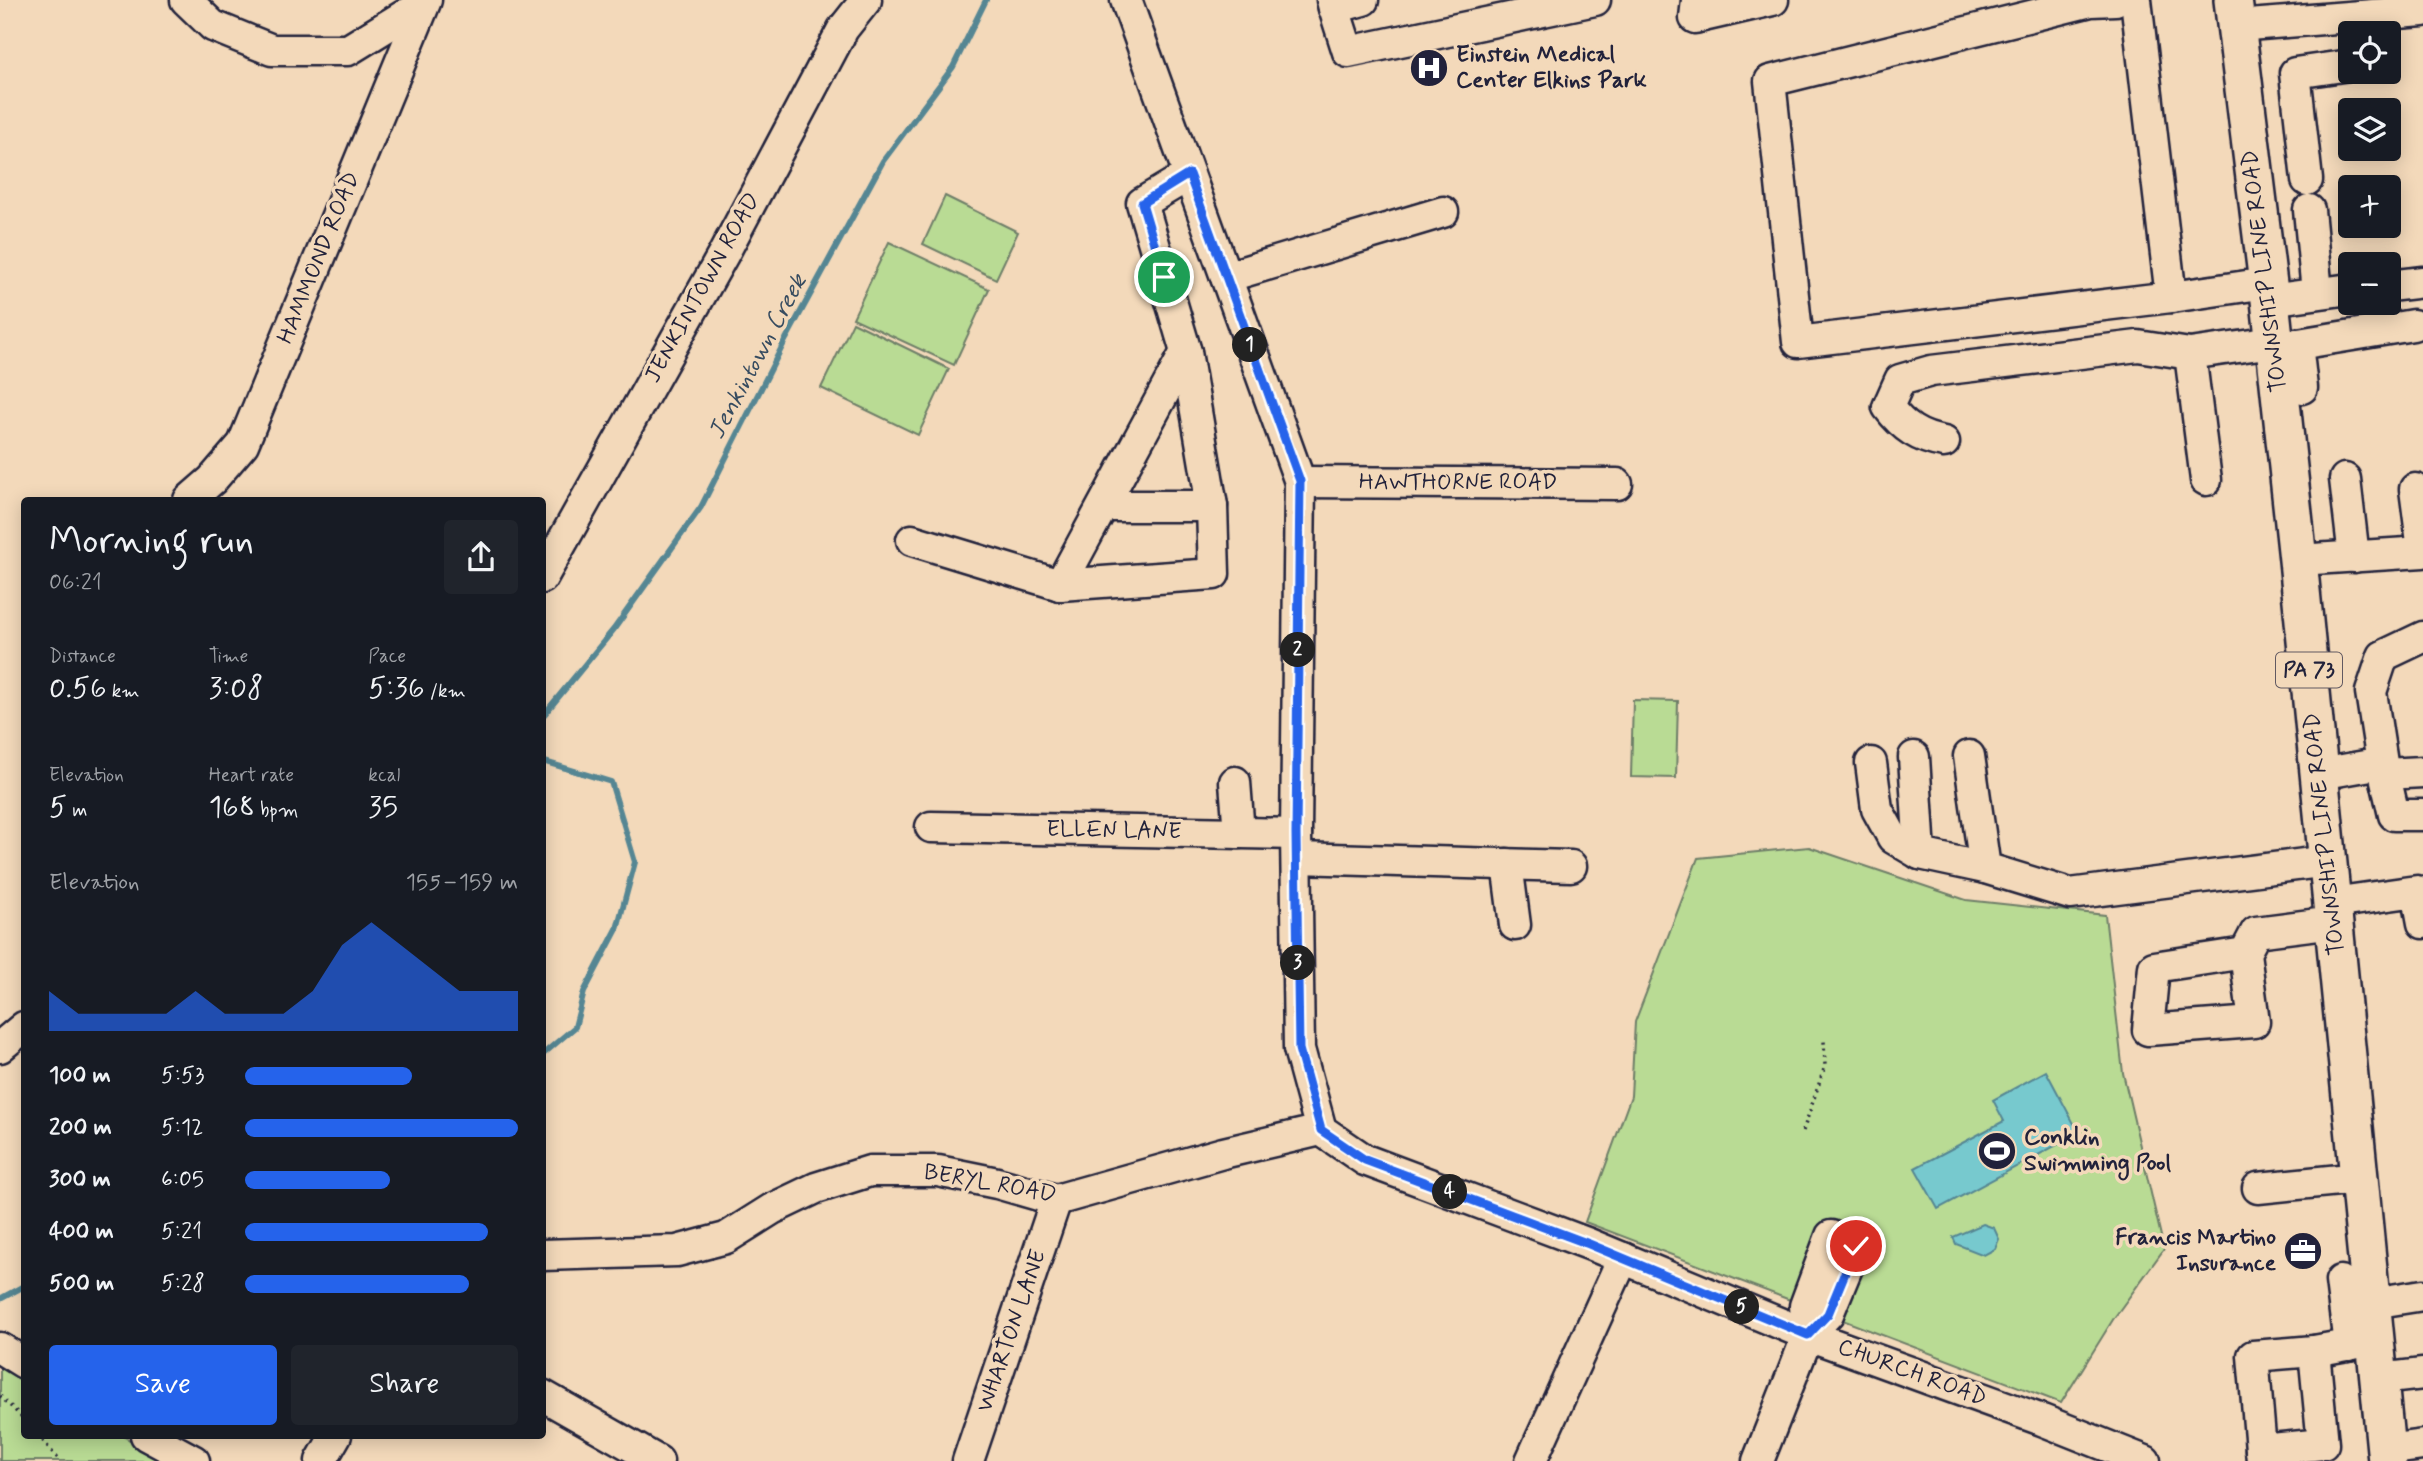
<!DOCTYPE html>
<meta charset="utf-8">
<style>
:root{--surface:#171b24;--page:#20242c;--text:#f1f3f6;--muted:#9ea1a6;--accent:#2563eb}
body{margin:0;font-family:Mynerve,sans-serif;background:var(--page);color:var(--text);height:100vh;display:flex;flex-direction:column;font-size:26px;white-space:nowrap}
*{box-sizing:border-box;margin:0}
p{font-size:23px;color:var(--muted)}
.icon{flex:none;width:38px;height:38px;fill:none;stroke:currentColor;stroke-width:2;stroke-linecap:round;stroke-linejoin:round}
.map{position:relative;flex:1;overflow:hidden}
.details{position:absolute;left:21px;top:497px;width:525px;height:942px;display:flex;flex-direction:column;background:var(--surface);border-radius:7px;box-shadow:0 4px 18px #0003}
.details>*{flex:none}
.fabs{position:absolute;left:2338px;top:21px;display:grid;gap:14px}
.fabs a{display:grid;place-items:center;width:63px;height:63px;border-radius:7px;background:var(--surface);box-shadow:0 4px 18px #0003;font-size:35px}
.pin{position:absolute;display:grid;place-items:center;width:60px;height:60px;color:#fff;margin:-30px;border:4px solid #fff;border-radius:50%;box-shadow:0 2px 7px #0007}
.km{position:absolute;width:35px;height:35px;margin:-18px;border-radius:50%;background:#222;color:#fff;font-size:19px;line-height:35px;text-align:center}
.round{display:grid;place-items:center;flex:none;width:74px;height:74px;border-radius:7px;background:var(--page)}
.head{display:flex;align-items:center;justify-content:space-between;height:119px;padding:0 28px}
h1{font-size:38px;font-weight:600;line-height:52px}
.figures{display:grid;grid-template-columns:repeat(3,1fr);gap:10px;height:119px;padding:7px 28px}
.figures div{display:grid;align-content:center}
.figures b{font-size:30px;font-weight:600}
.figures small{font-size:19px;font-weight:400}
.figures p{font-size:19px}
.chart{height:196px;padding:14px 28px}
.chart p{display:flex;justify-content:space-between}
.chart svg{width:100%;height:126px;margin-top:7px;fill:var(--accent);opacity:.7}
.primary-button{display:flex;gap:14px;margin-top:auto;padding:14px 28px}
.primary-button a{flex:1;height:80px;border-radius:7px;background:var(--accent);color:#fff;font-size:28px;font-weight:600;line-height:80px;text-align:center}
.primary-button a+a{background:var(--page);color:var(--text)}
ul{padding:0 28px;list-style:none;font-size:23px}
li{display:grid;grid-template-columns:112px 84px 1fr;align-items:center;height:52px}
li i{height:18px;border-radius:9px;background:var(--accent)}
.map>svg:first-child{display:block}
.green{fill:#b9db94;stroke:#6e7e68;stroke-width:2}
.water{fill:#77c9ce;stroke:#558693;stroke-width:2}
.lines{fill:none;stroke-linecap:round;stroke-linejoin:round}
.stream{stroke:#558693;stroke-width:6}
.minor-casing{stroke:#22223b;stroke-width:35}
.major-casing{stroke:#22223b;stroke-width:42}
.path{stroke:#22223b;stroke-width:3.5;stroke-dasharray:2 5;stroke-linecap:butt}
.minor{stroke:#f3d9ba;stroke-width:30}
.major{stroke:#f3d9ba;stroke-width:37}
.route-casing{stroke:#fff;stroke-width:14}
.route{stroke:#2563eb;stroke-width:9}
.labels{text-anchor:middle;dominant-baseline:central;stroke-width:7;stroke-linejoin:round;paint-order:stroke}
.shield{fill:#f3d9ba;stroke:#615961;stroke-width:2}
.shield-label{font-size:21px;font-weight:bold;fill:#22223b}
.poi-label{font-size:23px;font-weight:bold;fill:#22223b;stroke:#f3d9ba;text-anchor:start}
.street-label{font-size:23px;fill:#22223b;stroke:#f3d9ba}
.water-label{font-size:24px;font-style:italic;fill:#374c60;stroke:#f3d9ba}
</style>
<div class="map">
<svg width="2423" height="1461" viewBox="0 0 2423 1461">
<rect width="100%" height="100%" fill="#f3d9ba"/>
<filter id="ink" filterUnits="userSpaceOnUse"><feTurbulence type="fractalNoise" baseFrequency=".0143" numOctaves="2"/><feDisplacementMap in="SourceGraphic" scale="14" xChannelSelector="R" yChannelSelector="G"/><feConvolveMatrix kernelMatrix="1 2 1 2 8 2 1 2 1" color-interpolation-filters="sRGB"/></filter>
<g filter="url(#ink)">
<g class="green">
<path d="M945,196L1018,232L996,279L923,244Z"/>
<path d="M889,242L989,289L954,365L853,318Z"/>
<path d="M853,322L949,369L918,435L821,388Z"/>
<path d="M1633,700L1678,701L1676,778L1631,777Z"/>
<path d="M1809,847L1966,900L2105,915L2123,1073L2164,1249L2114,1318L2061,1403L1585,1222L1631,1096L1635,1022L1698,858Z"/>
<path d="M0,1365L24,1379V1435H121L166,1461H0Z"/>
</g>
<g class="water">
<path d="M2046,1071L2079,1133L1938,1209L1915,1168L2004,1121L1993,1100Z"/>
<path d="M1983,1224L1994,1228L1999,1239L1995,1249L1984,1255L1956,1244L1953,1237Z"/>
</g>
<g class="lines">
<g class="stream">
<path d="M542,717L614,629L701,507L786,339L883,161L953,67L986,0"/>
<path d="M542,761L611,782L635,862L617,929L584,992L575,1027L542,1055"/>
<path d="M0,1299L24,1286"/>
</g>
<g class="minor-casing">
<g id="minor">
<path d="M186,0L213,26L272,50H348L423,4"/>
<path d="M1126,0L1300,482L1296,834L1299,1049L1321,1130L1365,1160L1589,1244L1808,1335L2042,1420L2145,1461"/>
<path d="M1332,0L1334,8L1363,0"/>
<path d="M1697,0L1695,18L1773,0"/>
<path d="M2115,0L2091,1L1770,81L1798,342L2171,297"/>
<path d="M2136,0L2171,297L2267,283"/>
<path d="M1334,8L1348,52L1595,0"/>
<path d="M2236,26L2423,11"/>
<path d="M2307,180L2295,73L2350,65"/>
<path d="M2309,210L2317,292"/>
<path d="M1226,277L1443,212"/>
<path d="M2389,286L2423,282"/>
<path d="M2270,300L2350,289"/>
<path d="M2297,344L2302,388"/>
<path d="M2274,348L2413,325"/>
<path d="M1944,442C1919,438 1903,427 1888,407L1900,380L1931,371L2138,346L2190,354"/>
<path d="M2345,479L2354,557"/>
<path d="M2206,480L2190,354L2273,342"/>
<path d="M1300,482L1617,484"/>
<path d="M2415,489L2423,550"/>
<path d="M189,500L212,480L243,444L426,0"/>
<path d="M1104,506H1212"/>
<path d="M912,540L1060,585L1214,574L1212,506L1186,352L1142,203L1189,175"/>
<path d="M2298,560L2423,552"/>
<path d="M542,578L723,255L843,29L866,0"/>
<path d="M1060,585L1186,352"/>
<path d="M1969,756L1985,868L2070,894L2328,861"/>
<path d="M1914,757L1920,854L1985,868"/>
<path d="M1871,763L1877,809L1893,838L1920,854"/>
<path d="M2382,763L2394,815H2423"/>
<path d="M2320,774L2382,763L2371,692L2383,656L2423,637"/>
<path d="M2385,774L2423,772"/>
<path d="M1235,782L1239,833"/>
<path d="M931,827L1296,834"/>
<path d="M1297,858L1571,866"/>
<path d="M1507,864L1515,925"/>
<path d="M2332,903L2417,891L2423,923"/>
<path d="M2245,953L2154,967L2148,1030L2254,1022L2245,953L2256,932L2334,922"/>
<path d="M0,1047L24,1027"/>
<path d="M2258,1188L2360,1178"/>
<path d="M542,1255L677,1251L726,1238L772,1209L816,1188L870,1171H938L997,1183L1056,1200L1223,1153L1321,1130"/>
<path d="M2341,1281L2349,1345"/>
<path d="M2372,1303L2423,1295"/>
<path d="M1808,1335L1805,1306L1831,1236"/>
<path d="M0,1348L24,1363"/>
<path d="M2380,1379L2423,1374"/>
<path d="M542,1395L658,1461"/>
<path d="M146,1435L194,1461"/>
<path d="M2261,1450L2323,1444L2314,1351"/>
<path d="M2386,1450L2423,1445"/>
<path d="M321,1461L336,1435"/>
<path d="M968,1461L1056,1200"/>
<path d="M1531,1461L1623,1258"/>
<path d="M1758,1461L1808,1335L1828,1314L1856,1246"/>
<path d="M2262,1461L2253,1356L2314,1351L2375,1340"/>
</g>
</g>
<g class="major-casing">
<path id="major" d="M2233,0L2270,300L2298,560L2387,1461"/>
</g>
<g class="path">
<path d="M1803,1131L1825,1066L1824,1041"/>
<path d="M0,1396L24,1419"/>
<path d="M38,1435L60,1461"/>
</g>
<use href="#minor" class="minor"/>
<use href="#major" class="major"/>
</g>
</g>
<g class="lines" filter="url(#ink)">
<g class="route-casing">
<path id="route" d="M1164,277L1142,203L1189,174L1300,481L1296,834L1299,1049L1321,1130L1365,1160L1589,1244L1808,1335L1828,1314L1856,1246"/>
</g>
<use href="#route" class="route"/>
</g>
<defs>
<g id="hospital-disc" transform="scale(2.0125)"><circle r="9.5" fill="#22223b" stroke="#f3d9ba"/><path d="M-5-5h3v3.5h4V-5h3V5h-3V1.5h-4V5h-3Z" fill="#fff"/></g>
<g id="stadium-disc" transform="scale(2.0125)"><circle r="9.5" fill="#22223b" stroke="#f3d9ba"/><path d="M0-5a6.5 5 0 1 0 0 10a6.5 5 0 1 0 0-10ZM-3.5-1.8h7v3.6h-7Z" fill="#fff"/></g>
<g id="office-disc" transform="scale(2.0125)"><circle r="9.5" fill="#22223b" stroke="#f3d9ba"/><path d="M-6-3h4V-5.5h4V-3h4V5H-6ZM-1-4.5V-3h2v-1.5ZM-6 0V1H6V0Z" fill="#fff"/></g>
</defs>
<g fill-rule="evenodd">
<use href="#hospital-disc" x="1429" y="68"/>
<use href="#stadium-disc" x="1997" y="1151"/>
<use href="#office-disc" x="2303" y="1251"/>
</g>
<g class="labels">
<rect class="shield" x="2276" y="652.5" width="66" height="35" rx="5"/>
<g class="shield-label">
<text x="2309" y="670">PA 73</text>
</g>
<g class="poi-label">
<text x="1456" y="55">Einstein Medical<tspan x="1456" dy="26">Center Elkins Park</tspan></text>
<text x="2024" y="1138">Conklin<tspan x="2024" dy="26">Swimming Pool</tspan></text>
<text x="2276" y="1238" text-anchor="end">Francis Martino<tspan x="2276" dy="26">Insurance</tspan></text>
</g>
<g class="street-label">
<text transform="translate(319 258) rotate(-68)">HAMMOND ROAD</text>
<text transform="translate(2265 271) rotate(-97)">TOWNSHIP LINE ROAD</text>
<text transform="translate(703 288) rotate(-61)">JENKINTOWN ROAD</text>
<text x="1458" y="483">HAWTHORNE ROAD</text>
<text transform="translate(1114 831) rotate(1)">ELLEN LANE</text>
<text transform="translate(2325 834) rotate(-96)">TOWNSHIP LINE ROAD</text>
<text transform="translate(990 1184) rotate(10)">BERYL ROAD</text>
<text transform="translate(1012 1331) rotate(-71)">WHARTON LANE</text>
<text transform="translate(1912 1373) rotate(20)">CHURCH ROAD</text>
</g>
<g class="water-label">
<text transform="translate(758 357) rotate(-62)">Jenkintown Creek</text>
</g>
</g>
</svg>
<div class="fabs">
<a><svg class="icon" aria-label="locate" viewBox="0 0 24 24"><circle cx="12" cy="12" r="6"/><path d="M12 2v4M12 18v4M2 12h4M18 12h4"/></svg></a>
<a><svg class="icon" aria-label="layers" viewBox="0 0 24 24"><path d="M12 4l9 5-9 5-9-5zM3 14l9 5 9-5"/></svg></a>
<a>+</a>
<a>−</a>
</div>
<div class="pin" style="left:1164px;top:277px;background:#1e9e55"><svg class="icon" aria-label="arrive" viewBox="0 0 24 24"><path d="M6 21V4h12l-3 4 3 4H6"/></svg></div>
<div class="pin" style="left:1856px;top:1246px;background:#d93025"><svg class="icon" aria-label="check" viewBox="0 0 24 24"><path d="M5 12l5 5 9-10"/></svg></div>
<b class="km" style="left:1250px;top:345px">1</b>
<b class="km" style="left:1298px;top:650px">2</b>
<b class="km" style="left:1298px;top:963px">3</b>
<b class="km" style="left:1450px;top:1192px">4</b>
<b class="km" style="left:1742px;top:1307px">5</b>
<section class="details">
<div class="head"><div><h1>Morning run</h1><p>06:21</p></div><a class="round"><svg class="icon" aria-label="share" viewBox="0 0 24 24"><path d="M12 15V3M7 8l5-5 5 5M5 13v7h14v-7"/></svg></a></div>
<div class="figures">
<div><p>Distance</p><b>0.56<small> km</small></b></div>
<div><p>Time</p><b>3:08</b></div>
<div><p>Pace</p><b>5:36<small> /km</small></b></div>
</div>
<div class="figures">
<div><p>Elevation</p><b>5<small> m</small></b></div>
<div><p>Heart rate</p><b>168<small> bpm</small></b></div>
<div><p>kcal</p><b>35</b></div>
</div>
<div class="chart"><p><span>Elevation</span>155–159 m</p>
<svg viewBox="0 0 160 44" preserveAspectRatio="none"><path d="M0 44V30L10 38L20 38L30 38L40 38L50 30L60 38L70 38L80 38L90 30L100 14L110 6L120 14L130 22L140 30L150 30L160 30V44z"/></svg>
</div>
<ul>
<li><b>100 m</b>5:53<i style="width:61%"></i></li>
<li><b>200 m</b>5:12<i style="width:100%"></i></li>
<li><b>300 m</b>6:05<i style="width:53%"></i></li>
<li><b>400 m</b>5:21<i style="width:89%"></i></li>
<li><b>500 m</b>5:28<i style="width:82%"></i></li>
</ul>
<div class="primary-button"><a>Save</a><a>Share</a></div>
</section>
</div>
